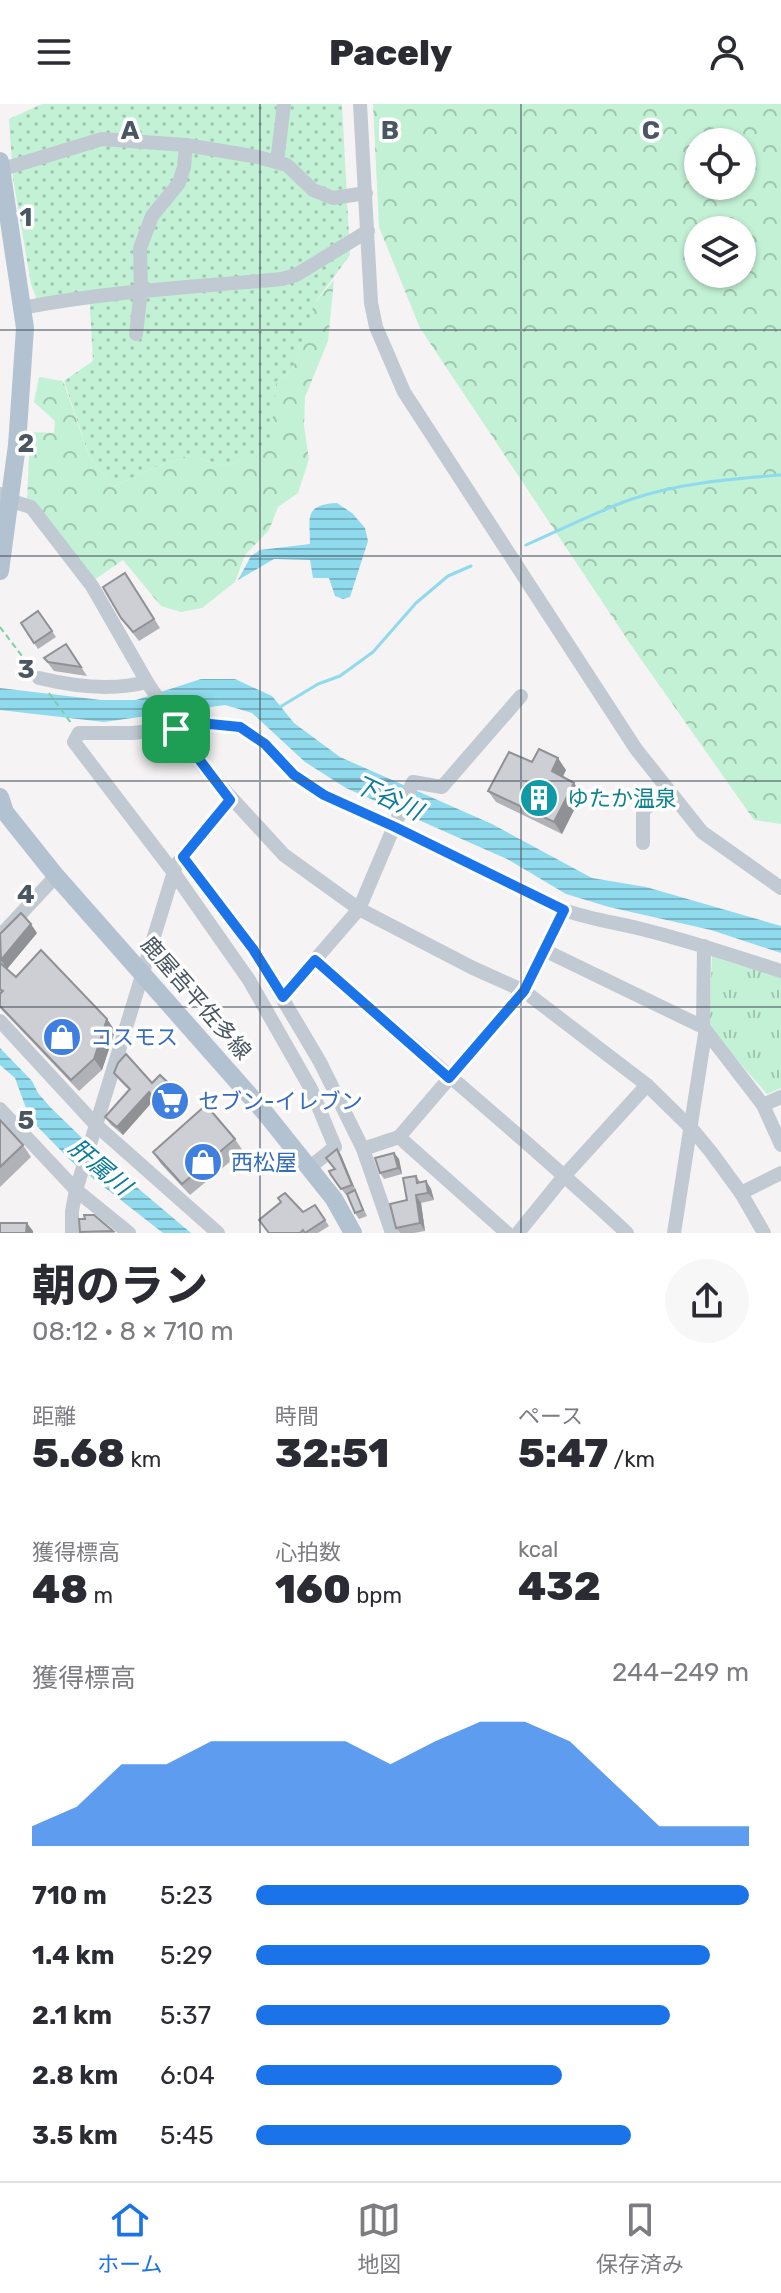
<!DOCTYPE html>
<html lang="ja">
<meta charset="utf-8">
<style>
:root{--surface:#fff;--page:#f7f7f7;--text:#2b2b33;--muted:#7c7c81;--line:#e1e1e2;--accent:#1a73e8}
body{margin:0;font-family:Rubik,"Noto Sans JP",sans-serif;background:var(--page);color:var(--text);height:100vh;display:flex;flex-direction:column;font-size:30px;white-space:nowrap}
*{box-sizing:border-box;margin:0}
p{font-size:26px;color:var(--muted)}
.icon{flex:none;width:44px;height:44px;fill:none;stroke:currentColor;stroke-width:2;stroke-linecap:round;stroke-linejoin:round}
.map{position:relative;height:1129px;overflow:hidden}
.sheet{display:flex;flex-direction:column;background:var(--surface);flex:1}
.sheet>*{flex:none}
.fabs{position:absolute;left:684px;top:24px;display:grid;gap:16px}
.fabs a{display:grid;place-items:center;width:72px;height:72px;border-radius:50%;background:var(--surface);box-shadow:0 2px 6px #0004;font-size:40px}
.pin{position:absolute;display:grid;place-items:center;width:68px;height:68px;color:#fff;margin:-34px;border-radius:16px;box-shadow:0 4px 12px #0006}
.round{display:grid;place-items:center;flex:none;width:84px;height:84px;border-radius:42px;background:var(--page)}
.summary{display:flex;align-items:center;justify-content:space-between;height:136px;padding:0 32px}
h1{font-size:44px;font-weight:800;line-height:60px}
.metrics{display:grid;grid-template-columns:repeat(3,1fr);gap:12px;height:136px;padding:8px 32px}
.metrics div{display:grid;align-content:center}
.metrics b{font-size:40px;font-weight:800}
.metrics small{font-size:22px;font-weight:400}
.metrics p{font-size:22px}
.chart{height:224px;padding:16px 32px}
.chart p{display:flex;justify-content:space-between}
.chart svg{width:100%;height:144px;margin-top:8px;fill:var(--accent);opacity:.7}
ul{padding:0 32px;list-style:none;font-size:26px}
li{display:grid;grid-template-columns:128px 96px 1fr;align-items:center;height:60px}
li i{height:20px;border-radius:10px;background:var(--accent)}
header{display:flex;justify-content:space-between;align-items:center;height:104px;padding:0 32px;background:var(--surface);font-size:36px;font-weight:800}
.menu{display:flex;justify-content:space-around;align-items:center;height:112px;border-top:2px solid var(--line);background:var(--surface);font-size:22px;color:var(--muted)}
.menu a{display:grid;justify-items:center;gap:4px}
.menu .current{color:var(--accent)}
.map>svg:first-child{display:block}
.grass{fill:url(#grass-dots)}
.forest{fill:url(#forest-crowns);fill-rule:evenodd}
.park{fill:url(#park-tufts)}
.water{fill:url(#water-rules)}
.lines{fill:none;stroke-linecap:round;stroke-linejoin:round}
.stream{stroke:#90daee;stroke-width:3}
.path{stroke:#7ad0a6;stroke-width:2;stroke-dasharray:6 4;stroke-linecap:butt}
.minor{stroke:#c1cad2;stroke-width:14}
.major{stroke:#b3c2d1;stroke-width:18}
.wall{fill:#b0b2b7}
.shaded-wall{fill:#909195}
.building{fill:#cdcfd5;stroke:#909195;stroke-width:2}
.route-casing{stroke:#fff;stroke-width:16}
.route{stroke:#1a73e8;stroke-width:10}
.grid{fill:none;stroke:#4a5661;stroke-width:2;stroke-opacity:0.55}
.labels{text-anchor:middle;dominant-baseline:central;stroke-width:7;stroke-linejoin:round;paint-order:stroke}
.culture-label{font-size:22px;fill:#0d838f;stroke:#fff;text-anchor:start}
.street-label{font-size:22px;fill:#4a5661;stroke:#fff}
.shop-label{font-size:22px;fill:#366cbe;stroke:#fff;text-anchor:start}
.water-label{font-size:24px;font-style:italic;fill:#0c7c9b;stroke:#fff}
.grid-label{font-size:26px;text-anchor:middle;font-weight:bold;fill:#4a5661;stroke:#fff;stroke-width:7;stroke-linejoin:round;paint-order:stroke}
</style>
<header><svg class="icon" aria-label="menu" viewBox="0 0 24 24"><path d="M4 6h16M4 12h16M4 18h16"/></svg>Pacely<svg class="icon" aria-label="person" viewBox="0 0 24 24"><circle cx="12" cy="8" r="4"/><path d="M4 21q1-7 8-7t8 7"/></svg></header>
<div class="map">
<svg width="781" height="1129" viewBox="0 0 781 1129">
<defs>
<pattern id="grass-dots" width="8" height="8" patternUnits="userSpaceOnUse" patternTransform="scale(2)"><rect width="8" height="8" fill="#c3f1d5"/><path d="M2 2h.1M6 6h.1" fill="none" stroke="#a0c6b0" stroke-width="1.8" stroke-linecap="round"/></pattern>
<pattern id="forest-crowns" width="20" height="18" patternUnits="userSpaceOnUse" patternTransform="scale(2)"><rect width="20" height="18" fill="#c3f1d5"/><path d="M2 6a3 3 0 1 1 6 0M12 15a3 3 0 1 1 6 0" fill="none" stroke="#a0c6b0"/></pattern>
<pattern id="park-tufts" width="24" height="20" patternUnits="userSpaceOnUse" patternTransform="scale(2)"><rect width="24" height="20" fill="#c3f1d5"/><path d="M3 7l-1-3M5 7V3M7 7l1-3M15 17l-1-3M17 17v-4M19 17l1-3" fill="none" stroke="#a0c6b0"/></pattern>
<pattern id="water-rules" width="6" height="5" patternUnits="userSpaceOnUse" patternTransform="scale(2)"><rect width="6" height="5" fill="#90daee"/><path d="M0 2.5h6" fill="none" stroke="#78b4c4"/></pattern>
</defs>
<rect width="100%" height="100%" fill="#f5f3f3"/>
<path class="grass" d="M42,0H342L350,151L316,197L293,265L276,278L271,343L226,362L187,352L153,364L113,383L89,352L64,277L93,257L89,188L37,196L31,180L13,74L9,15Z"/>
<g class="forest">
<path d="M373,0H781V720L754,716L631,541L420,224L379,123ZM698,38H742V82H698ZM698,126H742V170H698Z"/>
<path d="M334,176L328,237L305,293L304,322L309,355L298,389L278,403L269,426L245,451L235,478L202,504L181,508L161,502L123,456L94,476L27,397L30,328L54,329L55,317L34,298L39,273L63,277L89,352L113,383L153,364L187,352L226,362L270,343L276,278L293,265L314,200Z"/>
</g>
<path class="park" d="M712,852L781,874V984L767,990L709,924Z"/>
<g class="water">
<path d="M337,399L352,409L365,424L368,437L350,493L343,495L335,492L329,474H313L310,456L274,455L238,476L251,452L260,446L310,440C310,414 303,401 337,399Z"/>
<path d="M201,575H235L272,592L294,619L340,653L492,720L592,774L646,783L781,822V849L711,826L609,803L566,790L507,755L346,684L305,658L252,609L225,601L104,618L0,606V584L101,596H136Z"/>
<path d="M0,944L32,977L38,989L51,1004L108,1059L191,1129H163L72,1058L30,1015L15,974L0,961Z"/>
</g>
<g class="lines">
<g class="stream">
<path d="M526,441C560,426 594,409 629,396C678,379 730,375 781,371"/>
<path d="M280,603L318,580L340,572L373,548L416,499L448,472L471,462"/>
</g>
<g class="path">
<path d="M0,523L31,564"/>
<path d="M49,589L71,619"/>
</g>
<g class="minor">
<path d="M360,0L371,199L376,223L404,288L636,645L702,728L781,784"/>
<path d="M277,58L284,0"/>
<path d="M3,65L102,35L186,41L258,53L287,61L313,86L333,94L366,89"/>
<path d="M22,204C108,187 195,183 282,175L296,171L368,127"/>
<path d="M136,230L141,186L140,144L152,112L179,79L184,63L186,41"/>
<path d="M0,390L8,396L31,403L92,482L147,578L204,664L284,751L359,805L473,864L524,887L647,981L692,1025L711,1048L741,1089L764,1129"/>
<path d="M39,574C72,582 113,587 147,578"/>
<path d="M643,739V706L669,689"/>
<path d="M183,753L253,845L320,958L363,1045L392,1129"/>
<path d="M0,832L56,772"/>
<path d="M704,842L703,923L763,1001L781,1041"/>
<path d="M544,846L703,923"/>
<path d="M315,856C419,947 526,1035 627,1129"/>
<path d="M283,893L359,805L413,678L442,683L521,592"/>
<path d="M0,917L96,1021L218,1129"/>
<path d="M763,1001L781,993"/>
<path d="M0,1005L76,1086L129,1129"/>
<path d="M399,1033L507,1129"/>
<path d="M363,1045L399,1033L524,887L564,806"/>
<path d="M309,1064L335,1043L311,985L249,876L174,769L74,638L79,629H133L210,620L240,623L265,640L294,671L324,691L395,723L564,806C592,816 620,819 649,827C693,838 737,853 781,867"/>
<path d="M741,1089L781,1069"/>
<path d="M72,1129V1107L76,1086L176,761L230,696"/>
<path d="M518,1129L565,1071L647,981"/>
<path d="M674,1129L705,930"/>
</g>
<g class="major">
<path d="M0,57L25,224L17,341L0,467"/>
<path d="M0,693L5,708L56,772L266,1010L334,1095L353,1129"/>
</g>
</g>
<g class="wall">
<path d="M125,469L160,524L139,537L121,514Z"/>
<path d="M38,507L56,533L38,545L21,519Z"/>
<path d="M66,540L87,572L54,567L44,554Z"/>
<path d="M532,658L566,666L562,673L582,690L562,730L496,698L488,687Z"/>
<path d="M37,829L7,865L16,873L107,915L115,927L102,966L79,987L0,904V830Z"/>
<path d="M114,969L182,992L188,1000L169,1014L154,996L123,1031L111,1021L105,1013L129,986L120,977Z"/>
<path d="M0,1016L23,1041L31,1053L0,1083Z"/>
<path d="M235,1035L243,1047L190,1091L161,1060L153,1048Z"/>
<path d="M337,1045L341,1051L355,1087L367,1112L359,1115L355,1109L347,1090L346,1091L331,1071L334,1065Z"/>
<path d="M394,1049L399,1055L402,1070L384,1075L380,1069Z"/>
<path d="M416,1072L421,1079L426,1077L431,1085L434,1096L421,1099L425,1127L414,1129H400L396,1124Z"/>
<path d="M315,1101L329,1122L318,1129H269Z"/>
<path d="M113,1127L115,1129L80,1128Z"/>
</g>
<g class="shaded-wall">
<path d="M558,654L566,666L560,679L552,667Z"/>
<path d="M574,679L582,690L562,730L554,718Z"/>
<path d="M31,820L37,829L7,865L1,856Z"/>
<path d="M107,915L115,927L102,966L94,955Z"/>
<path d="M149,988L154,996L123,1031L117,1023Z"/>
<path d="M337,1045L341,1051L356,1087L352,1081Z"/>
<path d="M394,1049L399,1055L402,1070L398,1064Z"/>
<path d="M426,1077L431,1085L434,1096L428,1089Z"/>
<path d="M416,1091L421,1099L425,1127L420,1119Z"/>
<path d="M27,1119L33,1127V1129H26Z"/>
</g>
<g class="building">
<path d="M125,469L154,515L133,528L121,514L103,483Z"/>
<path d="M38,507L52,527L34,539L21,519Z"/>
<path d="M66,540L81,563L48,558L44,554Z"/>
<path d="M539,645L558,654L552,667L574,679L554,718L488,687L509,648L532,658Z"/>
<path d="M21,809L31,820L1,856L0,830Z"/>
<path d="M41,846L107,915L94,955L71,976L0,902V890L3,887L0,885V859L16,873Z"/>
<path d="M126,950L152,979L160,971L182,992L164,1006L149,988L117,1023L105,1013L130,985L114,969L118,959Z"/>
<path d="M206,1001L235,1035L182,1080L153,1048Z"/>
<path d="M0,1016L23,1041L0,1063Z"/>
<path d="M337,1045L352,1081L341,1085L331,1071L329,1067L335,1065L326,1054Z"/>
<path d="M394,1049L398,1064L380,1069L375,1054Z"/>
<path d="M416,1072L417,1079L426,1077L428,1089L416,1091L420,1119L396,1124L390,1100L407,1096L403,1074Z"/>
<path d="M355,1086L363,1106L355,1109L347,1090Z"/>
<path d="M285,1089L303,1108L315,1101L325,1116L305,1129L303,1126L300,1129H269L259,1116L281,1098L278,1094Z"/>
<path d="M84,1111H94L113,1127L80,1128L79,1115H85Z"/>
<path d="M0,1119H27L26,1129H0Z"/>
</g>
<g class="lines">
<g class="route-casing">
<path id="route" d="M210,620L240,623L265,640L294,671L324,691L395,723L564,806L524,887L449,974L315,856L283,893L253,845L183,753L230,696L176,625Z"/>
</g>
<use href="#route" class="route"/>
</g>
<path class="grid" d="M260,0V1129M521,0V1129M0,226H781M0,452H781M0,677H781M0,903H781"/>
<defs>
<g id="building-disc" transform="scale(2)"><circle r="9.5" fill="#0f9aa8" stroke="#fff"/><path d="M-4-6H4V6H1V3H-1V6H-4ZM-2.5-4.3h1.7v1.8h-1.7ZM.8-4.3h1.7v1.8H.8ZM-2.5-1h1.7V.8h-1.7ZM.8-1h1.7V.8H.8Z" fill="#fff"/></g>
<g id="shop-disc" transform="scale(2)"><circle r="9.5" fill="#3f7fe0" stroke="#fff"/><path d="M-5-2.5h2.3a2.7 3.5 0 0 1 5.4 0H5L5.5 6h-11ZM-1.5-2.5h3a1.5 2.3 0 0 0-3 0Z" fill="#fff"/></g>
<g id="supermarket-disc" transform="scale(2)"><circle r="9.5" fill="#3f7fe0" stroke="#fff"/><path d="M-6-5.5h2.5l.6 2H6L4.5 2H-2.5L-4.4-4H-6ZM-1.5 3.2a1.3 1.3 0 1 0 .1 0ZM3 3.2a1.3 1.3 0 1 0 .1 0Z" fill="#fff"/></g>
</defs>
<g fill-rule="evenodd">
<use href="#building-disc" x="539" y="694"/>
<use href="#shop-disc" x="62" y="933"/>
<use href="#supermarket-disc" x="170" y="997"/>
<use href="#shop-disc" x="203" y="1058"/>
</g>
<g class="labels">
<g class="culture-label">
<text x="567" y="694">ゆたか温泉</text>
</g>
<g class="street-label">
<text transform="translate(196 894) rotate(49)">鹿屋吾平佐多線</text>
</g>
<g class="shop-label">
<text x="90" y="933">コスモス</text>
<text x="198" y="997">セブン-イレブン</text>
<text x="231" y="1058">西松屋</text>
</g>
<g class="water-label">
<text transform="translate(388 694) rotate(25)">下谷川</text>
<text transform="translate(100 1063) rotate(40)">肝属川</text>
</g>
</g>
<g class="grid-label">
<text x="130" y="35">A</text>
<text x="390" y="35">B</text>
<text x="651" y="35">C</text>
<text x="26" y="122">1</text>
<text x="26" y="348">2</text>
<text x="26" y="574">3</text>
<text x="26" y="799">4</text>
<text x="26" y="1025">5</text>
</g>
</svg>
<div class="fabs">
<a><svg class="icon" aria-label="locate" viewBox="0 0 24 24"><circle cx="12" cy="12" r="6"/><path d="M12 2v4M12 18v4M2 12h4M18 12h4"/></svg></a>
<a><svg class="icon" aria-label="layers" viewBox="0 0 24 24"><path d="M12 4l9 5-9 5-9-5zM3 14l9 5 9-5"/></svg></a>
</div>
<div class="pin" style="left:176px;top:625px;background:#1e9e55"><svg class="icon" aria-label="arrive" viewBox="0 0 24 24"><path d="M6 21V4h12l-3 4 3 4H6"/></svg></div>
</div>
<section class="sheet">
<div class="summary"><div><h1>朝のラン</h1><p>08:12 · 8 × 710 m</p></div><a class="round"><svg class="icon" aria-label="share" viewBox="0 0 24 24"><path d="M12 15V3M7 8l5-5 5 5M5 13v7h14v-7"/></svg></a></div>
<div class="metrics">
<div><p>距離</p><b>5.68<small> km</small></b></div>
<div><p>時間</p><b>32:51</b></div>
<div><p>ペース</p><b>5:47<small> /km</small></b></div>
</div>
<div class="metrics">
<div><p>獲得標高</p><b>48<small> m</small></b></div>
<div><p>心拍数</p><b>160<small> bpm</small></b></div>
<div><p>kcal</p><b>432</b></div>
</div>
<div class="chart"><p><span>獲得標高</span>244–249 m</p>
<svg viewBox="0 0 160 44" preserveAspectRatio="none"><path d="M0 44V38L10 32L20 19L30 19L40 12L50 12L60 12L70 12L80 19L90 12L100 6L110 6L120 12L130 25L140 38L150 38L160 38V44z"/></svg>
</div>
<ul>
<li><b>710 m</b>5:23<i style="width:100%"></i></li>
<li><b>1.4 km</b>5:29<i style="width:92%"></i></li>
<li><b>2.1 km</b>5:37<i style="width:84%"></i></li>
<li><b>2.8 km</b>6:04<i style="width:62%"></i></li>
<li><b>3.5 km</b>5:45<i style="width:76%"></i></li>
</ul>
</section>
<nav class="menu">
<a class="current"><svg class="icon" aria-label="home" viewBox="0 0 24 24"><path d="M3 11l9-7 9 7M6 9v11h12V9"/></svg>ホーム</a>
<a><svg class="icon" aria-label="map" viewBox="0 0 24 24"><path d="M3 6l6-2 6 2 6-2v14l-6 2-6-2-6 2zM9 4v14M15 6v14"/></svg>地図</a>
<a><svg class="icon" aria-label="saved" viewBox="0 0 24 24"><path d="M7 4h10v16l-5-4-5 4z"/></svg>保存済み</a>
</nav>
